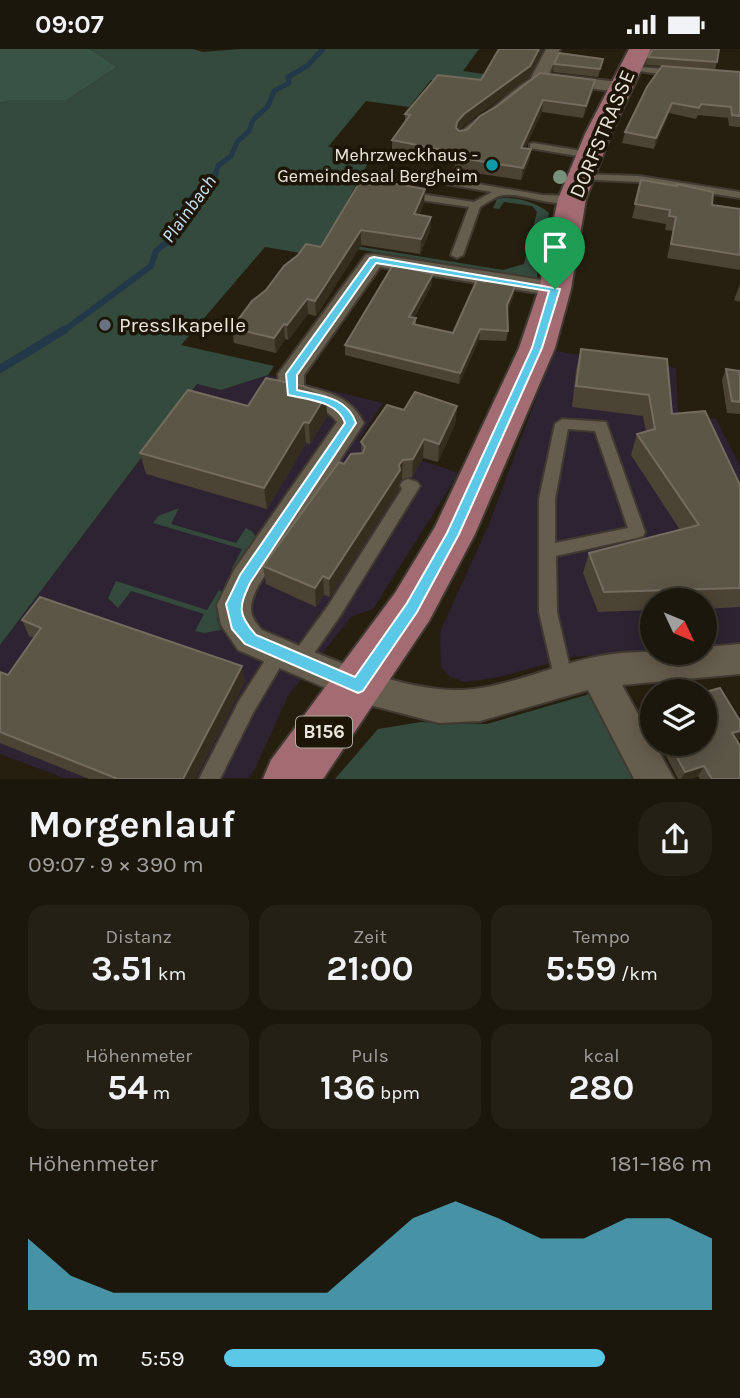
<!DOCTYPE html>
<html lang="de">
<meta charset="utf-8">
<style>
:root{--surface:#1c170c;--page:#252015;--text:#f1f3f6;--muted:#a09f9d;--line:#3a362d;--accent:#5ac8e6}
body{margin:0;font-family:Karla,sans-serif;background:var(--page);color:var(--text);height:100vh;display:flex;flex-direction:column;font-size:26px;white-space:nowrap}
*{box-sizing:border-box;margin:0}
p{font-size:23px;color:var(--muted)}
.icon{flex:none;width:38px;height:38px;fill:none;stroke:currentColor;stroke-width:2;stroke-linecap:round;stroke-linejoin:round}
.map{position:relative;height:730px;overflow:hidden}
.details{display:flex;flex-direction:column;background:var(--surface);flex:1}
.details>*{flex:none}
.needle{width:46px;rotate:134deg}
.fabs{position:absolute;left:640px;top:539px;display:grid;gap:14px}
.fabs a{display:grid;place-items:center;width:77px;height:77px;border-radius:50%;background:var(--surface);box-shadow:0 4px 18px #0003,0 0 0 2px var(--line);font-size:35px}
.pin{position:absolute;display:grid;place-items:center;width:60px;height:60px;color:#fff;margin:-72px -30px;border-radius:50% 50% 50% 0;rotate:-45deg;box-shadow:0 0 7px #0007}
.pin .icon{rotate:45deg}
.round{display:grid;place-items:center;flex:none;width:74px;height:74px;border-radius:28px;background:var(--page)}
.head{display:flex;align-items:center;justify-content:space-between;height:119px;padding:0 28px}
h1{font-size:38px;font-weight:700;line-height:52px}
.figures{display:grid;grid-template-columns:repeat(3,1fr);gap:10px;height:119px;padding:7px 28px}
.figures div{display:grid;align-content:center;border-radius:18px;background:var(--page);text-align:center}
.figures b{font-size:35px;font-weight:700}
.figures small{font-size:19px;font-weight:400}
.figures p{font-size:19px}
.chart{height:196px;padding:14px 28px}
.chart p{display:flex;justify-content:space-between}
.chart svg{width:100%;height:126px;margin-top:7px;fill:var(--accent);opacity:.7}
ul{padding:0 28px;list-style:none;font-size:23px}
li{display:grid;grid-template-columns:112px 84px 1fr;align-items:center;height:52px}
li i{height:18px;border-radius:9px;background:var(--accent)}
.status{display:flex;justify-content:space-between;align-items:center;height:49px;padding:0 35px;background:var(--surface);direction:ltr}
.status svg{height:19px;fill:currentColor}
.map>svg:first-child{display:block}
.commercial{fill:#2d2332}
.green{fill:#344a3d}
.forest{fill:#395345}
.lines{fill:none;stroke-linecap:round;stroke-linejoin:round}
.stream-far2{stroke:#233849;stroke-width:5}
.stream-far1{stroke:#233849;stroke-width:6}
.stream{stroke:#233849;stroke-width:8}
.lane-casing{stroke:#403a31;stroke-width:4}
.street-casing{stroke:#403a31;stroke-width:4}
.primary-casing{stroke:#403a31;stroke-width:4}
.lane{fill:#655d4d;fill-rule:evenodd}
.street{fill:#655d4d;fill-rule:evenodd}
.primary{fill:#a26c72;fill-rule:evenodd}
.tree{fill:#77927a}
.wall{fill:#4b4435}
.shaded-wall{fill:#352e1e}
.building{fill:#5c5647;stroke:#736c5f;stroke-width:2}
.route{fill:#5ac8e6;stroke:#fff;stroke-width:2;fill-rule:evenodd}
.culture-dot{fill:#0f9aa8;stroke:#1d1607;stroke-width:2.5}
.worship-dot{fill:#6b7280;stroke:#1d1607;stroke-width:2.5}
.labels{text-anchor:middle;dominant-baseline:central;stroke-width:7;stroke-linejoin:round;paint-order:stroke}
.far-poi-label{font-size:18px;fill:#ece7de;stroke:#1d1607;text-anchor:end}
.far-water-label{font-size:19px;font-style:italic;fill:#cae6fc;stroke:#1d1607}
.shield{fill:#1d1607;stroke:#aea89e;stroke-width:2}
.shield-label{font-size:19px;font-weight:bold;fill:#ece7de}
.street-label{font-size:21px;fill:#ece7de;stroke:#1d1607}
.poi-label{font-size:21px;fill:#ece7de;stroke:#1d1607;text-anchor:start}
</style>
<div class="status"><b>09:07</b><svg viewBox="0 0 49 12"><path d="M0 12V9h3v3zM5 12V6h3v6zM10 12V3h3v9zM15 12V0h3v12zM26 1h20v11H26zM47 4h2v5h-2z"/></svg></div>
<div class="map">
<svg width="740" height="730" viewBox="0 0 740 730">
<rect width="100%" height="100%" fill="#261f10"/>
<g class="commercial">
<path d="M554,302L676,319L678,364L716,370L740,417V596L705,598V551H653V602L572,608L499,628L465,633L450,628L441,618L440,583L489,475Z"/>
<path d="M268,326L383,354L359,391L459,424L373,560L352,567L288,647L255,720L248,729H64L0,705V596L197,335L221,341Z"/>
</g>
<g class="green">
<path d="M90,0H193L203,3L240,0H479L463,22L512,29L504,42L431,31L409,58L366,52L328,98L373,105L325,192L503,221L524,215L537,163L532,157L504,153L499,160L493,159L497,150C511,146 538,153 549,164L538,208L537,229L356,200L348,212L265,198L181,296L274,317L268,326L221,341L197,335L0,596V54L12,51H67L117,18Z"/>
<path d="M179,459L171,475L236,494L246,479L253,483L257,491L237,521L232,519L242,500L153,474L158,467Z"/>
<path d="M116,532L207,561L219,541L222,543L217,570L221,581L204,584L195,582L204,565L131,542L118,559L108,549Z"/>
<path d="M593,644L638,730H335L378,680L421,673L487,675Z"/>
</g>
<path class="forest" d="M0,0H90L117,18L67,51H12L0,54Z"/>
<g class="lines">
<path class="stream-far2" d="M215,126L218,117L231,107L237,93L249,82L253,71L268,57L274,42L289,34L288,28L307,17L323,0"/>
<path class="stream-far1" d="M62,283L151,217L156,202L172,189C174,173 185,156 196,144C204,136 212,135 216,124"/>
<path class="stream" d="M0,320L64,281"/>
<g class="lane-casing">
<g id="lane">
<path d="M627,17L676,21L680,24L676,27L630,21H627Z"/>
<path d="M536,27L543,29L523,42L493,68L477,77L464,91H458V87C467,75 478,71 489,62C505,50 518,36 536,27Z"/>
<path d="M533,94L589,103L594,106L589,109L530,99V95Z"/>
<path d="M580,125L639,127L740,143V149L639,133L576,130L575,128Z"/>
<path d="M450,130L542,146L572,147L577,150C559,162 525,144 505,146C497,146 487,154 480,158L463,206L457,209L451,206L469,158L407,149L402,146L407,143L474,153L492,143L446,135V131Z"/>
<path d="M562,370L606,373L645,483L643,487L637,489L556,507L557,563L573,632L571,638L564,640L557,638L555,632L539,563V450L555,375ZM568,380L595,382L628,479L555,494V450Z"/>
<path d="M408,430L417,433L420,437L340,567L305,617L299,619L293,617L290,611L293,605L328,557L402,440L400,436L403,432Z"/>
<path d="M280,595L286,597L289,603L253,664L220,730H199L239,652L274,597Z"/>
</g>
</g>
<g class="street-casing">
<g id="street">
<path d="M546,0H560L549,25L619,33L627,38L619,43L533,32L531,29Z"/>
<path d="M374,205L555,233L563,235L566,240L563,245L555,247L380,218L304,326V337C331,343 351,349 364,374L258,537C249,556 247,565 262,581C318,604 377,633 438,640C492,647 544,618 595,608C632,600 668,604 705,604V598L740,595V625L622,636L674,730H634L588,641L480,672L439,674L358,653L238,601L221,576L217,556L234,521L337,373C325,356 302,355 283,349L279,343L278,325L366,206Z"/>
</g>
</g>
<g class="primary-casing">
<path id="primary" d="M629,0H651L611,85L586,150L571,240L555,299L475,485L429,572L323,730H263L271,711L395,544L435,478L519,299L539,240L558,150L585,85Z"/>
</g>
<use href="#lane" class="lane"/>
<use href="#street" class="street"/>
<use href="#primary" class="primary"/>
</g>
<circle class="tree" cx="560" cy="128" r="7"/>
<g class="wall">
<path d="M499,0H543L529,28L463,77L459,82L467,81L496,58L593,42L583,69L542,63L525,99L531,100L529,112L521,131L454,121L455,116L392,103V91L405,74V65L481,31Z"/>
<path d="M648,8L717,13L715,21L740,23V78L729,77L728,69L698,66L696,70L669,64L654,100L622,94L625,83L662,17L646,16Z"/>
<path d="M554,15L601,18L598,28L553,23Z"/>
<path d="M641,131L712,156L740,160V221L667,209L673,182L665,181L666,175L632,169Z"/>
<path d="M425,140L424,154L419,166L431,168L430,182L420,205L361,196L316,267L308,265L288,291L285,290L276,304L234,294L232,279L321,198Z"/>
<path d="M432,235L414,269H416V275L453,284L514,246L507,263L508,282L506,292L479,291L459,335L345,306V296Z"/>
<path d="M740,235V253L734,251Z"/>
<path d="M581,300L667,310L672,365L740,436V558L705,560V551H653V561L598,563L583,524L589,504L680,481L631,406L637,385L646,383L643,367L572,358L576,321Z"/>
<path d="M726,320L740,322V365L727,364L722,331Z"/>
<path d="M248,357L327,367L310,395L306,394L267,460L146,425L140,404Z"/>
<path d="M457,357L455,375L438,413L423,409L412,428L402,430L399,433V440L330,548L324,546L316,558L266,535L263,517L361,405V393L404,361Z"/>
<path d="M22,571L245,632L195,730H89L0,694V623L8,626L34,589L29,587Z"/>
<path d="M739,691L736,692L740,730H700L698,727L690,730H678L666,707L671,697L675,696L674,695H705Z"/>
</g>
<g class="shaded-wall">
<path d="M539,0H543L529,28L463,77L456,85L457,73L464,65Z"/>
<path d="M595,31L593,42L583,69L586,57Z"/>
<path d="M543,51L542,63L520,111L521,99Z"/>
<path d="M672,54L669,64L654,100L656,89Z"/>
<path d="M531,100L529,112L521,131L523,119Z"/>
<path d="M425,140L424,154L413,179L414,165Z"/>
<path d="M431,168L430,182L420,205L421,190Z"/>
<path d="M361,181V196L316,267L315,252Z"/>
<path d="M433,225L432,235L409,278V268Z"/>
<path d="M516,235L514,246L506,266L507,256Z"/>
<path d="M307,250L308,265L288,291L287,276Z"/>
<path d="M284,275L285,290L276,304L274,289Z"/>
<path d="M480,280L479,291L459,335L460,324Z"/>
<path d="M326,346L327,367L310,395L309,374Z"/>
<path d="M457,357L455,375L438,413L439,395Z"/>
<path d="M304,373L306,394L267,460L264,439Z"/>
<path d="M424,390L423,409L412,428L413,410Z"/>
<path d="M403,411L402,430L399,433V440L330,548L329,530L399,416Z"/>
<path d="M323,527L324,546L316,558L315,539Z"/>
<path d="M242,617L245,632L195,730H183Z"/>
<path d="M740,682L739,691L726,694L732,684Z"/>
<path d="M704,717L698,727L690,730H681L685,723Z"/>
</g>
<g class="building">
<path d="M499,0H539L530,17L464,65L457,73L456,79L459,82L467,81L480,67L496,58L540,24L595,31L586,57L543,51L521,99L531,100L523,119L455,108L458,104L392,91L410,66L405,65L438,26L481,31Z"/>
<path d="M653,0H719L717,13L648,8Z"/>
<path d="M559,4L603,10L600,20L554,15Z"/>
<path d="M662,17L740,23V67L732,66L731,58L701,55L699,59L672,54L656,89L625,83L647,38Z"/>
<path d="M362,129L425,140L414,165L431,168L421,190L361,181L315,252L307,250L287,276L284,275L274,289L232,279L252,252L266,241L284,217L298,206L306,195L321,198Z"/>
<path d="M641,131L677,137V135L713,143L712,156L740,160V206L671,195L676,168L669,167L670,161L635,155Z"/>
<path d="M393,216L433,225L409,268L416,269L413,275L453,284L477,231L485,233L487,230L516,235L507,256L508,282L480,280L460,324L345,296Z"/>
<path d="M581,300L667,310L672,365L705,362L740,436V539L604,543L589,504L699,476L637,385L655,380L649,346L576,337Z"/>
<path d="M726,320L740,322V353L732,352Z"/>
<path d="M266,329L303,337L326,346L309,374L304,373L264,439L140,404L188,341L248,357Z"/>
<path d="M415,343L457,357L439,395L424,390L413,410L403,411L399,416L400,421L329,530L323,527L315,539L263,517L339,413L344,415L351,405L363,404L365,398L361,393L387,356L404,361Z"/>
<path d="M40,548L242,617L183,730H118L0,683V623L8,626L41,579L22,571Z"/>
<path d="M720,639L740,672V682L732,684L740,697V730H712L704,717L685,723L671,697L679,695H705V643Z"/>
</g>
<path class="route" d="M374,208L560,240L542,299L459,485L417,563L363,642L358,644L245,595L232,580L226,555L240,526L345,374C338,352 308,351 288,346L286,325L370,209ZM376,214L549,242L532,299L447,484L407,554L355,628L256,586C237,565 239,558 250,534L356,374C347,348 322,347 297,341V326Z"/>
<circle class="culture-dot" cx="492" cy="116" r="7"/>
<circle class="worship-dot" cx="105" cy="276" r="7"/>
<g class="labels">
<g class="far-poi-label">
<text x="478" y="106">Mehrzweckhaus -<tspan x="478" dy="21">Gemeindesaal Bergheim</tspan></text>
</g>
<g class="far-water-label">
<text transform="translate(189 160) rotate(-54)">Plainbach</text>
</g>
<rect class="shield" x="296" y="667.5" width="56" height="31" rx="5"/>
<g class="shield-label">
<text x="324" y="683">B156</text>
</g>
<g class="street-label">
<text transform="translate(602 85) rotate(-67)">DORFSTRASSE</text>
</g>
<g class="poi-label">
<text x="119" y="276">Presslkapelle</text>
</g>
</g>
</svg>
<div class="fabs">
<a><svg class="needle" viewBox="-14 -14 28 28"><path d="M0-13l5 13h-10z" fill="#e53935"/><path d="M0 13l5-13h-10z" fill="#a09f9d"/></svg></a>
<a><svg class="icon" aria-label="layers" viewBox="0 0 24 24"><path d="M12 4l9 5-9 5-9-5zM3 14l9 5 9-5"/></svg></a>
</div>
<div class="pin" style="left:555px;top:240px;background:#1e9e55"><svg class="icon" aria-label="arrive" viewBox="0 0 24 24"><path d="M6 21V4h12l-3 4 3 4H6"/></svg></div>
</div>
<section class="details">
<div class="head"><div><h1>Morgenlauf</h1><p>09:07 · 9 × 390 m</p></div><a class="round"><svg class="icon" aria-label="share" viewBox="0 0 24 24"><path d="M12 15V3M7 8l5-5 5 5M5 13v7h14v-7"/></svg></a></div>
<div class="figures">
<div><p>Distanz</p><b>3.51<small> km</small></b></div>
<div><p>Zeit</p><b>21:00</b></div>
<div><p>Tempo</p><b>5:59<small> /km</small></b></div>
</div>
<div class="figures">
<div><p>Höhenmeter</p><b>54<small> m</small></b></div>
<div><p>Puls</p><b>136<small> bpm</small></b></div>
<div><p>kcal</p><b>280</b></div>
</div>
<div class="chart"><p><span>Höhenmeter</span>181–186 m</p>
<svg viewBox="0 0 160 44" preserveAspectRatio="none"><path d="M0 44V19L10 32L20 38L30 38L40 38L50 38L60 38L70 38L80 25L90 12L100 6L110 12L120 19L130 19L140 12L150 12L160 19V44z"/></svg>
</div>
<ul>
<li><b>390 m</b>5:59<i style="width:78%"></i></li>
</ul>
</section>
